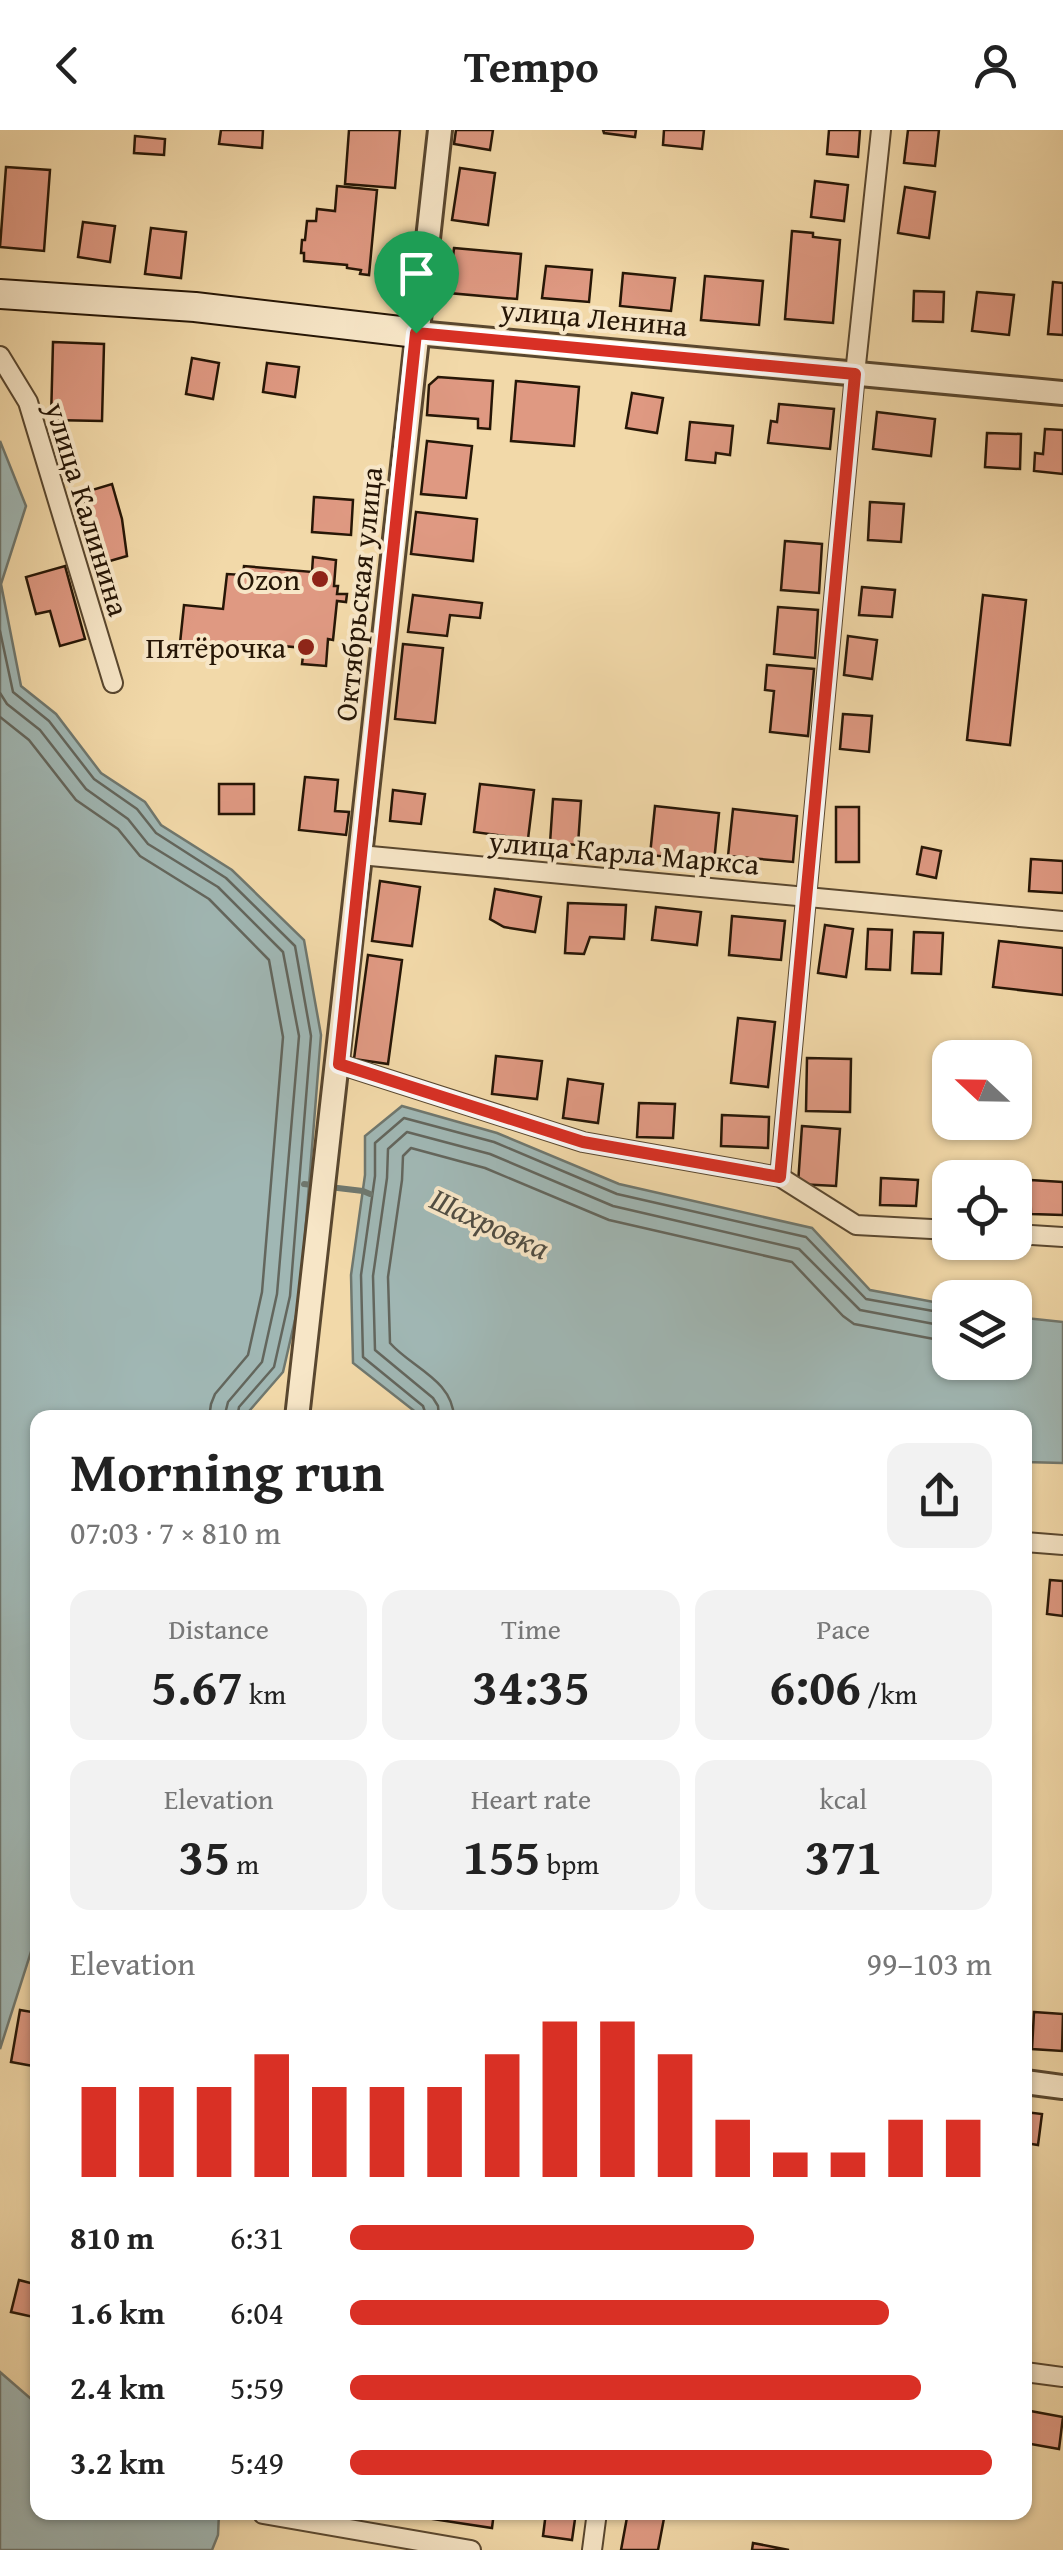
<!DOCTYPE html>
<meta charset="utf-8">
<style>
:root{--surface:#fff;--page:#f2f2f2;--text:#222;--muted:#767676;--accent:#d93025}
body{margin:0;font-family:"Gentium Book Plus",serif;background:var(--page);color:var(--text);height:100vh;display:flex;flex-direction:column;font-size:38px;white-space:nowrap}
*{box-sizing:border-box;margin:0}
p{font-size:32px;color:var(--muted)}
.icon{flex:none;width:55px;height:55px;fill:none;stroke:currentColor;stroke-width:2;stroke-linecap:round;stroke-linejoin:round}
.map{position:relative;flex:1;overflow:hidden}
.sheet{position:absolute;left:30px;top:1280px;width:1002px;height:1110px;display:flex;flex-direction:column;background:var(--surface);border-radius:20px;box-shadow:0 2px 8px #0004}
.sheet>*{flex:none}
.needle{width:65px;rotate:292deg}
.fabs{position:absolute;left:932px;top:910px;display:grid;gap:20px}
.fabs a{display:grid;place-items:center;width:100px;height:100px;border-radius:20px;background:var(--surface);box-shadow:0 2px 8px #0004;font-size:50px}
.pin{position:absolute;display:grid;place-items:center;width:85px;height:85px;color:#fff;margin:-102px -42px;border-radius:50% 50% 50% 0;rotate:-45deg;box-shadow:0 0 10px #0007}
.pin .icon{rotate:45deg}
.round{display:grid;place-items:center;flex:none;width:105px;height:105px;border-radius:20px;background:var(--page)}
.head{display:flex;align-items:center;justify-content:space-between;height:170px;padding:0 40px}
h1{font-size:55px;font-weight:700;line-height:75px}
.metrics{display:grid;grid-template-columns:repeat(3,1fr);gap:15px;height:170px;padding:10px 40px}
.metrics div{display:grid;align-content:center;border-radius:20px;background:var(--page);text-align:center}
.metrics b{font-size:50px;font-weight:700}
.metrics small{font-size:28px;font-weight:400}
.metrics p{font-size:28px}
.chart{height:280px;padding:20px 40px}
.chart p{display:flex;justify-content:space-between}
.chart svg{width:100%;height:180px;margin-top:10px;stroke:var(--accent);stroke-width:6}
ul{padding:0 40px;list-style:none;font-size:32px}
li{display:grid;grid-template-columns:160px 120px 1fr;align-items:center;height:75px}
li i{height:25px;border-radius:12px;background:var(--accent)}
header{display:flex;justify-content:space-between;align-items:center;height:130px;padding:0 40px;background:var(--surface);font-size:45px;font-weight:700}
.map>svg:first-child{display:block}
.water{fill:#a0b7b4;stroke:#6f776e;stroke-width:2.5}
.lines{fill:none;stroke-linecap:round;stroke-linejoin:round}
.shore{stroke:#63665d;stroke-width:2.5}
.stream{stroke:#6f776e;stroke-width:6}
.building{fill:#df9982;stroke:#261606;stroke-width:2.5}
.minor-casing{stroke:#59472f;stroke-width:22}
.tertiary-casing{stroke:#59472f;stroke-width:28}
.secondary-casing{stroke:#261606;stroke-width:32}
.minor{stroke:#f7e6c7;stroke-width:18}
.tertiary{stroke:#f7e6c7;stroke-width:22}
.secondary{stroke:#f7e6c7;stroke-width:28}
.route-casing{stroke:#fff;stroke-width:20}
.route{stroke:#d93025;stroke-width:12}
.poi-dot{fill:#8f2418;stroke:#f7e6c7;stroke-width:4}
.labels{text-anchor:middle;dominant-baseline:central;stroke-width:8;stroke-linejoin:round;paint-order:stroke}
.street-label{font-size:30px;fill:#261606;stroke:#f7e6c7}
.poi-label{font-size:30px;fill:#261606;stroke:#f7e6c7;text-anchor:end}
.water-label{font-size:32px;font-style:italic;fill:#514e43;stroke:#f7e6c7}
</style>
<header><svg class="icon" aria-label="back" viewBox="0 0 24 24"><path d="M15 5l-7 7 7 7"/></svg>Tempo<svg class="icon" aria-label="person" viewBox="0 0 24 24"><circle cx="12" cy="8" r="4"/><path d="M4 21q1-7 8-7t8 7"/></svg></header>
<div class="map">
<svg width="1063" height="2420" viewBox="0 0 1063 2420">
<rect width="100%" height="100%" fill="#f2d9a9"/>
<filter id="stains"><feTurbulence type="fractalNoise" baseFrequency=".002" numOctaves="4"/><feColorMatrix values="0 0 0 0 .2 0 0 0 0 .09 0 0 0 0 .02 0 0 0 .5 -.17"/></filter>
<radialGradient id="worn" r=".72"><stop offset=".6" stop-color="#630" stop-opacity="0"/><stop offset="1" stop-color="#630" stop-opacity=".3"/></radialGradient>
<g class="water">
<path d="M0,311L26,376L1,454L21,556L56,584L101,643L145,672L161,695L232,740L304,810L321,905L300,1168L283,1242L244,1287L38,1288L37,1803L0,1919Z"/>
<path d="M402,976L497,1003L619,1054L812,1098L870,1160L950,1175V1232H1015V1187L1063,1192V1333L1025,1332V1288L422,1287L353,1233L351,1145L365,1045V1006Z"/>
<path d="M0,2242L37,2274L38,2382L219,2383L218,2405L212,2420H0Z"/>
</g>
<g class="lines">
<g class="shore">
<path d="M0,501L13,562L49,591L94,649L137,679L156,703L226,748L295,816L311,906L290,1166L274,1237L239,1277L237,1288"/>
<path d="M0,563L7,574L40,600L86,659L128,689L148,714L218,757L283,822L299,906L277,1164L262,1232L228,1272L224,1288"/>
<path d="M0,587L29,610L76,670L118,699L140,726L209,769L269,830L283,907L262,1162L248,1225L215,1264L211,1274L209,1288"/>
<path d="M427,1288L423,1276L363,1227L361,1145L375,1046V1013L404,988L494,1012L617,1064L806,1107L866,1169L950,1184"/>
<path d="M439,1288L438,1276L433,1268L375,1220L373,1146L387,1048L388,1019L407,1002L490,1024L613,1076L799,1119L860,1180L950,1197"/>
<path d="M454,1288C453,1250 412,1238 390,1213L388,1147L402,1050L403,1026L411,1018L485,1038L609,1090L792,1132L843,1186L854,1194L950,1212"/>
</g>
<path class="stream" d="M304,1054L363,1061L370,1064"/>
</g>
<g class="building">
<path d="M221,0H263L262,18L219,14Z"/>
<path d="M349,0H400L395,58L345,54Z"/>
<path d="M456,0H493L490,20L454,14Z"/>
<path d="M603,0H636L635,7L604,3Z"/>
<path d="M664,0H704L702,19L663,15Z"/>
<path d="M829,0H860L858,27L827,24Z"/>
<path d="M908,0H939L935,36L904,33Z"/>
<path d="M135,6L165,9L164,25L134,23Z"/>
<path d="M6,37L50,40L44,121L0,117Z"/>
<path d="M460,38L495,43L488,95L452,90Z"/>
<path d="M815,51L848,55L844,91L811,87Z"/>
<path d="M337,56L377,60L369,145L360,144L361,140L347,138V135L304,131V123H301L302,110H305L307,91H316L317,79L335,81Z"/>
<path d="M905,57L935,62L929,108L898,103Z"/>
<path d="M83,92L115,96L110,132L78,127Z"/>
<path d="M151,98L186,102L181,148L145,144Z"/>
<path d="M792,101L813,103V107L840,110L833,193L785,189Z"/>
<path d="M454,118L521,124L517,169L449,163Z"/>
<path d="M546,136L592,140L589,172L542,168Z"/>
<path d="M623,143L675,148L671,181L620,176Z"/>
<path d="M705,146L763,151L759,195L701,190Z"/>
<path d="M1053,152L1063,153V205L1048,204Z"/>
<path d="M914,161L944,162L943,192L913,191Z"/>
<path d="M977,162L1014,165L1009,205L972,201Z"/>
<path d="M53,212L104,214L102,291L51,290Z"/>
<path d="M192,228L219,233L213,269L186,264Z"/>
<path d="M267,233L299,237L295,267L263,262Z"/>
<path d="M438,247L493,251L490,299L478,298V289L427,285L429,255Z"/>
<path d="M516,251L579,257L574,316L511,311Z"/>
<path d="M632,263L663,268L657,303L626,298Z"/>
<path d="M779,274L834,279L830,319L768,313L771,291L777,292Z"/>
<path d="M877,282L935,289L931,326L873,319Z"/>
<path d="M690,292L733,296L730,325L716,323L715,333L686,330Z"/>
<path d="M1045,299L1063,300V344L1034,341L1035,323L1043,324Z"/>
<path d="M987,303L1021,304L1020,339L985,337Z"/>
<path d="M427,311L472,316L466,368L421,364Z"/>
<path d="M112,354L122,389L127,426L103,433L82,363Z"/>
<path d="M314,367L353,370L351,405L312,402Z"/>
<path d="M870,372L904,374L901,412L868,410Z"/>
<path d="M416,382L477,389L473,431L411,424Z"/>
<path d="M785,411L822,414L819,463L781,460Z"/>
<path d="M313,427L336,430L334,456H338L337,464H347L346,472L337,471L333,510L328,509L326,536L302,534L304,518L238,512L237,519L180,513L184,475L223,479L227,444L243,445L244,436L312,442Z"/>
<path d="M65,436L85,509L60,516L50,481L36,484L26,447Z"/>
<path d="M862,457L895,460L892,487L859,485Z"/>
<path d="M413,465L482,473L480,488L450,485L447,506L408,502Z"/>
<path d="M983,465L1026,470L1010,615L967,610Z"/>
<path d="M778,477L818,480L815,528L774,524Z"/>
<path d="M848,506L877,510L872,549L844,545Z"/>
<path d="M403,514L443,518L435,593L395,589Z"/>
<path d="M767,535L814,539L808,606L770,602L774,561L765,560Z"/>
<path d="M843,584L872,586L869,622L840,619Z"/>
<path d="M305,647L338,650L335,681L349,682L346,705L299,700Z"/>
<rect x="219" y="654" width="35" height="30"/>
<path d="M480,654L534,660L528,709L474,702Z"/>
<path d="M393,660L425,664L421,694L390,691Z"/>
<path d="M553,669L581,671L578,715L550,713Z"/>
<path d="M655,676L719,683L714,732L650,725Z"/>
<rect x="836" y="677" width="23" height="55"/>
<path d="M733,679L797,686L793,732L728,726Z"/>
<path d="M922,717L941,721L936,748L917,744Z"/>
<path d="M1031,729L1063,731V763L1029,761Z"/>
<path d="M380,751L420,757L412,816L372,811Z"/>
<path d="M495,759L541,767L535,802L504,797L490,789Z"/>
<path d="M568,773L626,775L624,809L590,807L584,824L565,823Z"/>
<path d="M656,777L701,782L697,815L652,810Z"/>
<path d="M732,786L785,791L781,830L729,825Z"/>
<path d="M825,795L853,799L846,847L818,843Z"/>
<path d="M868,799L892,800L890,840L866,839Z"/>
<path d="M914,802L943,803L941,844L912,843Z"/>
<path d="M999,811L1063,818V865L993,857Z"/>
<path d="M368,825L402,830L388,934L354,929Z"/>
<path d="M738,888L775,892L768,957L731,953Z"/>
<path d="M496,926L542,931L537,969L492,964Z"/>
<path d="M807,928L851,929L850,982L806,981Z"/>
<path d="M568,949L603,954L598,993L563,988Z"/>
<path d="M639,973L675,974L673,1008L637,1007Z"/>
<path d="M722,985L769,987L768,1018L721,1016Z"/>
<path d="M802,996L840,999L836,1056L798,1054Z"/>
<path d="M881,1048L918,1050L916,1076L880,1075Z"/>
<path d="M1030,1050L1063,1052V1085L1031,1084Z"/>
<path d="M1050,1450L1063,1451V1486L1047,1484Z"/>
<path d="M20,1880L38,1883V1907L33,1936L11,1932Z"/>
<path d="M1034,1882L1063,1884L1062,1921L1032,1919Z"/>
<path d="M1025,1982L1042,1984L1038,2015L1025,2013Z"/>
<path d="M19,2150L38,2155V2188L11,2182Z"/>
<path d="M1025,2280L1063,2287L1059,2319L1025,2313Z"/>
<path d="M427,2382H494L492,2398L426,2388Z"/>
<path d="M546,2382H576L572,2410L543,2406Z"/>
<path d="M628,2382L665,2383L658,2420H621Z"/>
<path d="M753,2413L789,2420H752Z"/>
</g>
<g class="lines">
<g class="minor-casing">
<g id="minor">
<path d="M0,226L28,272L113,553"/>
<path d="M360,725L1063,791"/>
<path d="M339,934L583,1012L780,1047L856,1095L950,1100"/>
<path d="M780,1047L855,244L881,0"/>
<path d="M1015,1104L1063,1107"/>
<path d="M1025,1412L1063,1415"/>
<path d="M1025,2242L1063,2247"/>
<path d="M263,2384L471,2420"/>
<path d="M592,2420L597,2382"/>
</g>
</g>
<g class="tertiary-casing">
<g id="tertiary">
<path d="M417,203L1063,263"/>
<path d="M297,1288C347,859 391,429 440,0"/>
<path d="M1025,1952L1063,1957"/>
</g>
</g>
<g class="secondary-casing">
<path id="secondary" d="M0,164L195,177L417,203"/>
</g>
<use href="#minor" class="minor"/>
<use href="#tertiary" class="tertiary"/>
<use href="#secondary" class="secondary"/>
</g>
<g class="lines">
<g class="route-casing">
<path id="route" d="M416,203L855,244L780,1047L583,1012L339,934Z"/>
</g>
<use href="#route" class="route"/>
</g>
<g class="poi-dot">
<circle cx="320" cy="449" r="10"/>
<circle cx="306" cy="517" r="10"/>
</g>
<g class="labels">
<g class="street-label">
<text transform="translate(594 187) rotate(5)">улица Ленина</text>
<text transform="translate(88 379) rotate(73)">улица Калинина</text>
<text transform="translate(358 464) rotate(-84)">Октябрьская улица</text>
<text transform="translate(624 722) rotate(5)">улица Карла Маркса</text>
</g>
<g class="poi-label">
<text x="300" y="449">Ozon</text>
<text x="286" y="517">Пятёрочка</text>
</g>
<g class="water-label">
<text transform="translate(490 1093) rotate(25)">Шахровка</text>
</g>
</g>
<rect width="100%" height="100%" filter="url(#stains)"/>
<rect width="100%" height="100%" fill="url(#worn)"/>
</svg>
<div class="fabs">
<a><svg class="needle" viewBox="-14 -14 28 28"><path d="M0-13l5 13h-10z" fill="#e53935"/><path d="M0 13l5-13h-10z" fill="#767676"/></svg></a>
<a><svg class="icon" aria-label="locate" viewBox="0 0 24 24"><circle cx="12" cy="12" r="6"/><path d="M12 2v4M12 18v4M2 12h4M18 12h4"/></svg></a>
<a><svg class="icon" aria-label="layers" viewBox="0 0 24 24"><path d="M12 4l9 5-9 5-9-5zM3 14l9 5 9-5"/></svg></a>
</div>
<div class="pin" style="left:416px;top:203px;background:#1e9e55"><svg class="icon" aria-label="arrive" viewBox="0 0 24 24"><path d="M6 21V4h12l-3 4 3 4H6"/></svg></div>
<section class="sheet">
<div class="head"><div><h1>Morning run</h1><p>07:03 · 7 × 810 m</p></div><a class="round"><svg class="icon" aria-label="share" viewBox="0 0 24 24"><path d="M12 15V3M7 8l5-5 5 5M5 13v7h14v-7"/></svg></a></div>
<div class="metrics">
<div><p>Distance</p><b>5.67<small> km</small></b></div>
<div><p>Time</p><b>34:35</b></div>
<div><p>Pace</p><b>6:06<small> /km</small></b></div>
</div>
<div class="metrics">
<div><p>Elevation</p><b>35<small> m</small></b></div>
<div><p>Heart rate</p><b>155<small> bpm</small></b></div>
<div><p>kcal</p><b>371</b></div>
</div>
<div class="chart"><p><span>Elevation</span>99–103 m</p>
<svg viewBox="0 0 160 44" preserveAspectRatio="none"><path d="M5 44V22M15 44V22M25 44V22M35 44V14M45 44V22M55 44V22M65 44V22M75 44V14M85 44V6M95 44V6M105 44V14M115 44V30M125 44V38M135 44V38M145 44V30M155 44V30"/></svg>
</div>
<ul>
<li><b>810 m</b>6:31<i style="width:63%"></i></li>
<li><b>1.6 km</b>6:04<i style="width:84%"></i></li>
<li><b>2.4 km</b>5:59<i style="width:89%"></i></li>
<li><b>3.2 km</b>5:49<i style="width:100%"></i></li>
</ul>
</section>
</div>
